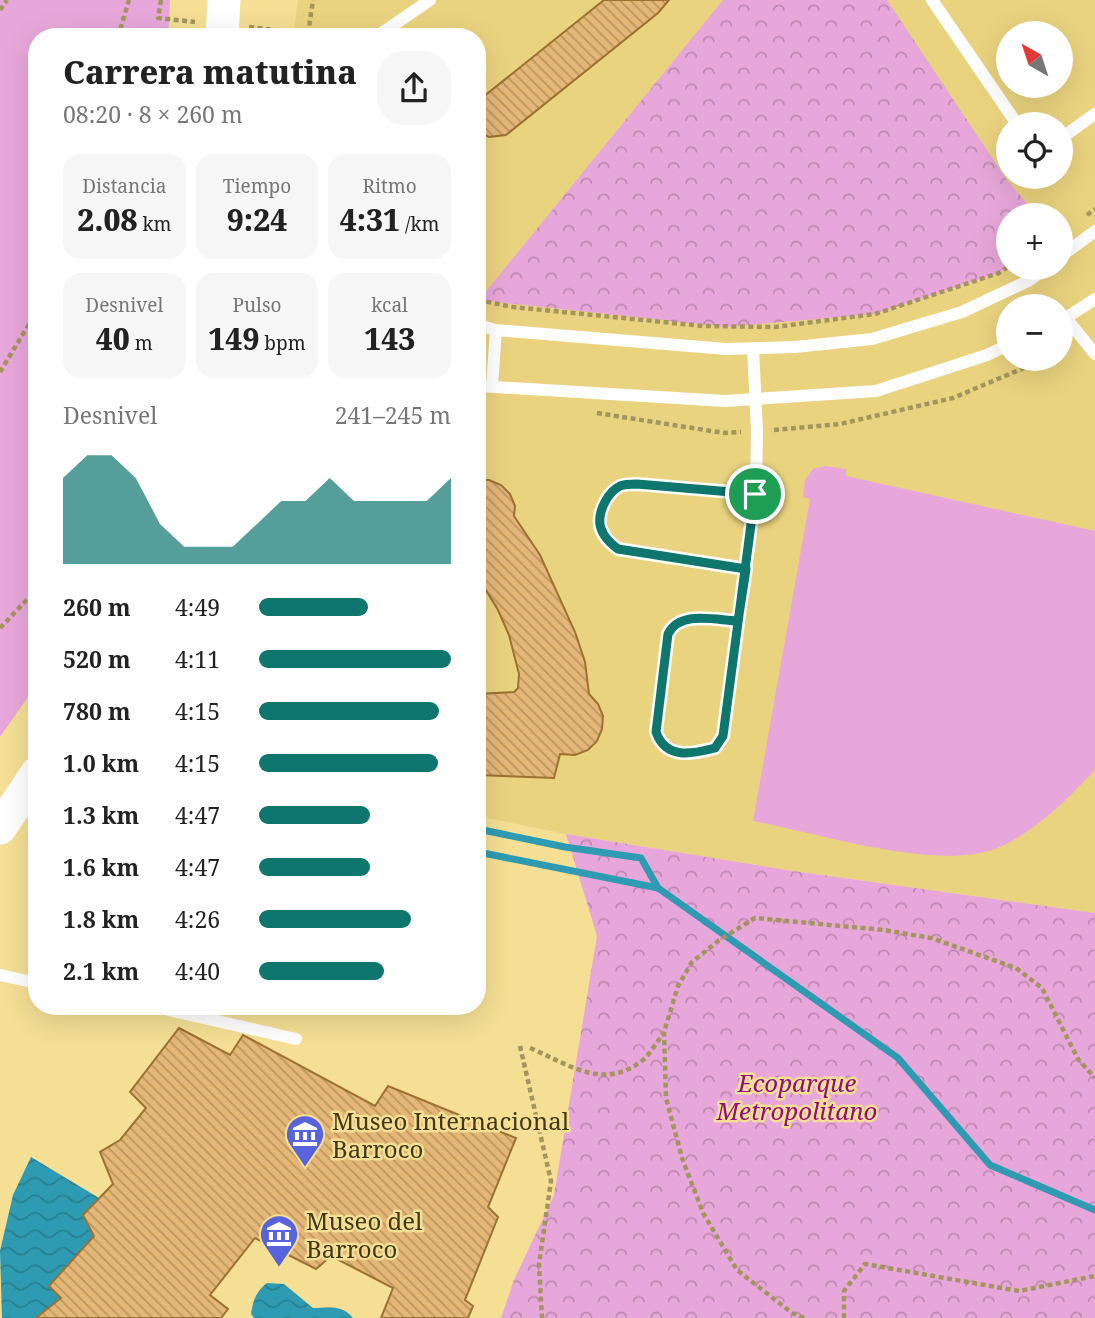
<!DOCTYPE html>
<html lang="es">
<meta charset="utf-8">
<style>
:root{--surface:#fff;--page:#f6f6f6;--text:#222;--muted:#767676;--accent:#0f766e}
body{margin:0;font-family:"Noto Serif",serif;background:var(--page);color:var(--text);height:100vh;display:flex;flex-direction:column;font-size:26px;white-space:nowrap}
*{box-sizing:border-box;margin:0}
p{font-size:23px;color:var(--muted)}
.icon{flex:none;width:38px;height:38px;fill:none;stroke:currentColor;stroke-width:2;stroke-linecap:round;stroke-linejoin:round}
.map{position:relative;flex:1;overflow:hidden}
.sheet{position:absolute;left:28px;top:28px;width:458px;height:987px;display:flex;flex-direction:column;background:var(--surface);border-radius:28px;box-shadow:0 7px 28px #0002}
.sheet>*{flex:none}
.needle{width:46px;rotate:321deg}
.tools{position:absolute;left:996px;top:21px;display:grid;gap:14px}
.tools a{display:grid;place-items:center;width:77px;height:77px;border-radius:50%;background:var(--surface);box-shadow:0 7px 28px #0002;font-size:35px}
.pin{position:absolute;display:grid;place-items:center;width:60px;height:60px;color:#fff;margin:-30px;border:4px solid #fff;border-radius:50%;box-shadow:0 2px 7px #0007}
.round{display:grid;place-items:center;flex:none;width:74px;height:74px;border-radius:28px;background:var(--page)}
.headline{display:flex;align-items:center;justify-content:space-between;height:119px;padding:0 35px}
h1{font-size:32px;font-weight:800;line-height:52px}
.stats{display:grid;grid-template-columns:repeat(3,1fr);gap:10px;height:119px;padding:7px 35px}
.stats div{display:grid;align-content:center;border-radius:18px;background:var(--page);text-align:center}
.stats b{font-size:30px;font-weight:800}
.stats small{font-size:19px;font-weight:400}
.stats p{font-size:19px}
.chart{height:196px;padding:14px 35px}
.chart p{display:flex;justify-content:space-between}
.chart svg{width:100%;height:126px;margin-top:7px;fill:var(--accent);opacity:.7}
ul{padding:0 35px;list-style:none;font-size:23px}
li{display:grid;grid-template-columns:112px 84px 1fr;align-items:center;height:52px}
li i{height:18px;border-radius:9px;background:var(--accent)}
.map>svg:first-child{display:block}
.built{fill:#ead37f;fill-rule:evenodd}
.green{fill:#e8a7da}
.forest{fill:url(#forest-crowns)}
.water{fill:url(#water-waves)}
.lines{fill:none;stroke-linecap:round;stroke-linejoin:round}
.stream{stroke:#2e9bb2;stroke-width:7}
.building{fill:url(#building-back-hatch);stroke:#9c7131;stroke-width:2}
.path{stroke:#a4955e;stroke-width:4.5;stroke-dasharray:5 3.5;stroke-linecap:butt}
.lane{stroke:#fff;stroke-width:12}
.secondary{stroke:#fff;stroke-width:33}
.route-casing{stroke:#fff;stroke-width:14}
.route{stroke:#0f766e;stroke-width:9}
.labels{text-anchor:middle;dominant-baseline:central;stroke-width:5;stroke-linejoin:round;paint-order:stroke}
.park-label{font-size:24px;font-style:italic;fill:#930d82;stroke:#f4df94}
.poi-label{font-size:24px;fill:#41391a;stroke:#f4df94;text-anchor:start}
</style>
<div class="map">
<svg width="1095" height="1318" viewBox="0 0 1095 1318">
<defs>
<pattern id="forest-crowns" width="20" height="18" patternUnits="userSpaceOnUse" patternTransform="scale(1.75)"><rect width="20" height="18" fill="#e8a7da"/><path d="M2 6a3 3 0 1 1 6 0M12 15a3 3 0 1 1 6 0" fill="none" stroke="#be89b0"/></pattern>
<pattern id="water-waves" width="16" height="10" patternUnits="userSpaceOnUse" patternTransform="scale(1.75)"><rect width="16" height="10" fill="#2e9bb2"/><path d="M0 5q4-4 8 0t8 0" fill="none" stroke="#297f90"/></pattern>
<pattern id="building-back-hatch" width="6" height="6" patternUnits="userSpaceOnUse" patternTransform="scale(1.75)"><rect width="6" height="6" fill="#e5b777"/><path d="M-1 5l2 2M0 0l6 6M5-1l2 2" fill="none" stroke="#bb9661"/></pattern>
</defs>
<rect width="100%" height="100%" fill="#f4df94"/>
<path class="built" d="M298,0H1095V913L793,871L566,834L478,816V37H293ZM1008,33H1060V86H1008ZM1008,124H1060V177H1008ZM1008,215H1060V268H1008ZM1008,306H1060V359H1008Z"/>
<g class="green">
<path d="M0,0H170L168,37H37V684L0,737Z"/>
<path d="M825,466L846,469V476L1095,531V770C1069,798 1032,835 995,849C933,871 819,833 753,821L810,499L803,497L805,480L813,469Z"/>
</g>
<g class="forest">
<path d="M723,0H887L1007,180L1037,215H1008V267L999,273L875,314L726,327L479,300Z"/>
<path d="M566,834L793,871L1095,913V1318H501L514,1280L554,1195L597,936Z"/>
</g>
<g class="water">
<path d="M31,1157L99,1198L83,1215L94,1236L49,1286L61,1298L36,1318H2L0,1251L13,1195Z"/>
<path d="M267,1283L284,1284L313,1308C329,1308 342,1304 353,1318H254L251,1314C253,1301 256,1291 267,1283Z"/>
</g>
<g class="lines">
<g class="stream">
<path d="M478,829L565,847L641,858L658,888"/>
<path d="M478,852L658,888L898,1058L990,1165L1095,1210"/>
</g>
</g>
<g class="building">
<path d="M604,0H669L658,13L506,135L489,137L481,133L478,129V101Z"/>
<path d="M478,480H489L501,485L510,494L515,506L514,516L540,555L575,632L585,662L589,694L598,704L603,716L602,729L597,741L588,750L575,755L560,754L554,778L478,775V694L514,692L518,688L519,674L509,635L498,610L478,577Z"/>
<path d="M179,1028L230,1055L243,1035L375,1106L388,1086L516,1138L488,1207L498,1217L465,1300L473,1306L468,1318H381L393,1288L331,1256L316,1269L255,1238L210,1295L228,1309L221,1318H36L61,1298L49,1286L94,1236L83,1215L113,1184L100,1152L120,1140L146,1108L130,1092Z"/>
</g>
<g class="lines">
<g class="path">
<path d="M161,0L158,18L195,22"/>
<path d="M0,10L7,0"/>
<path d="M249,27L308,34L313,0"/>
<path d="M118,37L129,0"/>
<path d="M1087,215L1095,209"/>
<path d="M478,300L513,307L703,326L775,327L875,314L999,273L1008,267"/>
<path d="M0,372L37,311"/>
<path d="M597,413L724,433L741,432"/>
<path d="M774,430L840,424L953,398L1045,359"/>
<path d="M0,628L37,589"/>
<path d="M520,1046L551,1181L539,1264L542,1318"/>
<path d="M530,1048C570,1065 603,1091 643,1060C651,1053 657,1041 664,1033"/>
<path d="M804,1318L792,1313L737,1270L703,1213L682,1158L666,1098L664,1032L678,986L692,962L718,941L755,918L884,930L931,938L1016,968L1042,988L1078,1059L1095,1078"/>
<path d="M844,1318V1291L865,1264L1019,1291L1095,1276"/>
</g>
<g class="lane">
<path d="M932,0L1017,124"/>
<path d="M376,37L430,0"/>
<path d="M1060,139L1095,114"/>
<path d="M1060,257L1095,231"/>
<path d="M1066,318L1095,354"/>
<path d="M1061,321L1095,299"/>
<path d="M478,325L496,330L726,349L795,347L872,339L962,312L1030,280L1046,268"/>
<path d="M478,386L725,401L876,391L987,355L1008,345"/>
<path d="M492,386L496,330"/>
<path d="M746,569L618,549C601,537 594,522 605,502C608,496 614,489 620,486C625,484 632,484 637,484L756,494"/>
<path d="M738,621C715,620 680,610 668,634L655,732C665,760 692,754 715,748L723,736L756,494L757,431L753,349"/>
<path d="M0,975L37,983"/>
<path d="M151,1006L296,1039"/>
</g>
<g class="secondary">
<path d="M222,37L224,0"/>
<path d="M0,828L37,773"/>
</g>
</g>
<g class="lines">
<g class="route-casing">
<path id="route" d="M755,494L637,484C632,484 625,484 620,486C614,489 608,496 605,502C594,522 601,537 618,549L746,569L738,621C715,620 680,610 668,634L656,732C666,760 692,754 715,748L723,736L755,494"/>
</g>
<use href="#route" class="route"/>
</g>
<defs>
<g id="museum-pin" transform="scale(2.0125)"><path d="M0 17L-7.5 6A9.5 9.5 0 1 1 7.5 6Z" fill="#5864db" stroke="#f4df94"/><path d="M0-6L6-3V-2H-6V-3ZM-5-1h2V3h-2ZM-1-1h2V3h-2ZM3-1h2V3H3ZM-6 4H6V6H-6Z" fill="#fff"/></g>
</defs>
<g fill-rule="evenodd">
<use href="#museum-pin" x="305" y="1134"/>
<use href="#museum-pin" x="279" y="1234"/>
</g>
<g class="labels">
<g class="park-label">
<text x="797" y="1082">Ecoparque<tspan x="797" dy="28">Metropolitano</tspan></text>
</g>
<g class="poi-label">
<text x="332" y="1120">Museo Internacional<tspan x="332" dy="28">Barroco</tspan></text>
<text x="306" y="1220">Museo del<tspan x="306" dy="28">Barroco</tspan></text>
</g>
</g>
</svg>
<div class="tools">
<a><svg class="needle" viewBox="-14 -14 28 28"><path d="M0-13l5 13h-10z" fill="#e53935"/><path d="M0 13l5-13h-10z" fill="#767676"/></svg></a>
<a><svg class="icon" aria-label="locate" viewBox="0 0 24 24"><circle cx="12" cy="12" r="6"/><path d="M12 2v4M12 18v4M2 12h4M18 12h4"/></svg></a>
<a>+</a>
<a>−</a>
</div>
<div class="pin" style="left:755px;top:494px;background:#1e9e55"><svg class="icon" aria-label="arrive" viewBox="0 0 24 24"><path d="M6 21V4h12l-3 4 3 4H6"/></svg></div>
<section class="sheet">
<div class="headline"><div><h1>Carrera matutina</h1><p>08:20 · 8 × 260 m</p></div><a class="round"><svg class="icon" aria-label="share" viewBox="0 0 24 24"><path d="M12 15V3M7 8l5-5 5 5M5 13v7h14v-7"/></svg></a></div>
<div class="stats">
<div><p>Distancia</p><b>2.08<small> km</small></b></div>
<div><p>Tiempo</p><b>9:24</b></div>
<div><p>Ritmo</p><b>4:31<small> /km</small></b></div>
</div>
<div class="stats">
<div><p>Desnivel</p><b>40<small> m</small></b></div>
<div><p>Pulso</p><b>149<small> bpm</small></b></div>
<div><p>kcal</p><b>143</b></div>
</div>
<div class="chart"><p><span>Desnivel</span>241–245 m</p>
<svg viewBox="0 0 160 44" preserveAspectRatio="none"><path d="M0 44V14L10 6L20 6L30 14L40 30L50 38L60 38L70 38L80 30L90 22L100 22L110 14L120 22L130 22L140 22L150 22L160 14V44z"/></svg>
</div>
<ul>
<li><b>260 m</b>4:49<i style="width:57%"></i></li>
<li><b>520 m</b>4:11<i style="width:100%"></i></li>
<li><b>780 m</b>4:15<i style="width:94%"></i></li>
<li><b>1.0 km</b>4:15<i style="width:93%"></i></li>
<li><b>1.3 km</b>4:47<i style="width:58%"></i></li>
<li><b>1.6 km</b>4:47<i style="width:58%"></i></li>
<li><b>1.8 km</b>4:26<i style="width:79%"></i></li>
<li><b>2.1 km</b>4:40<i style="width:65%"></i></li>
</ul>
</section>
</div>
